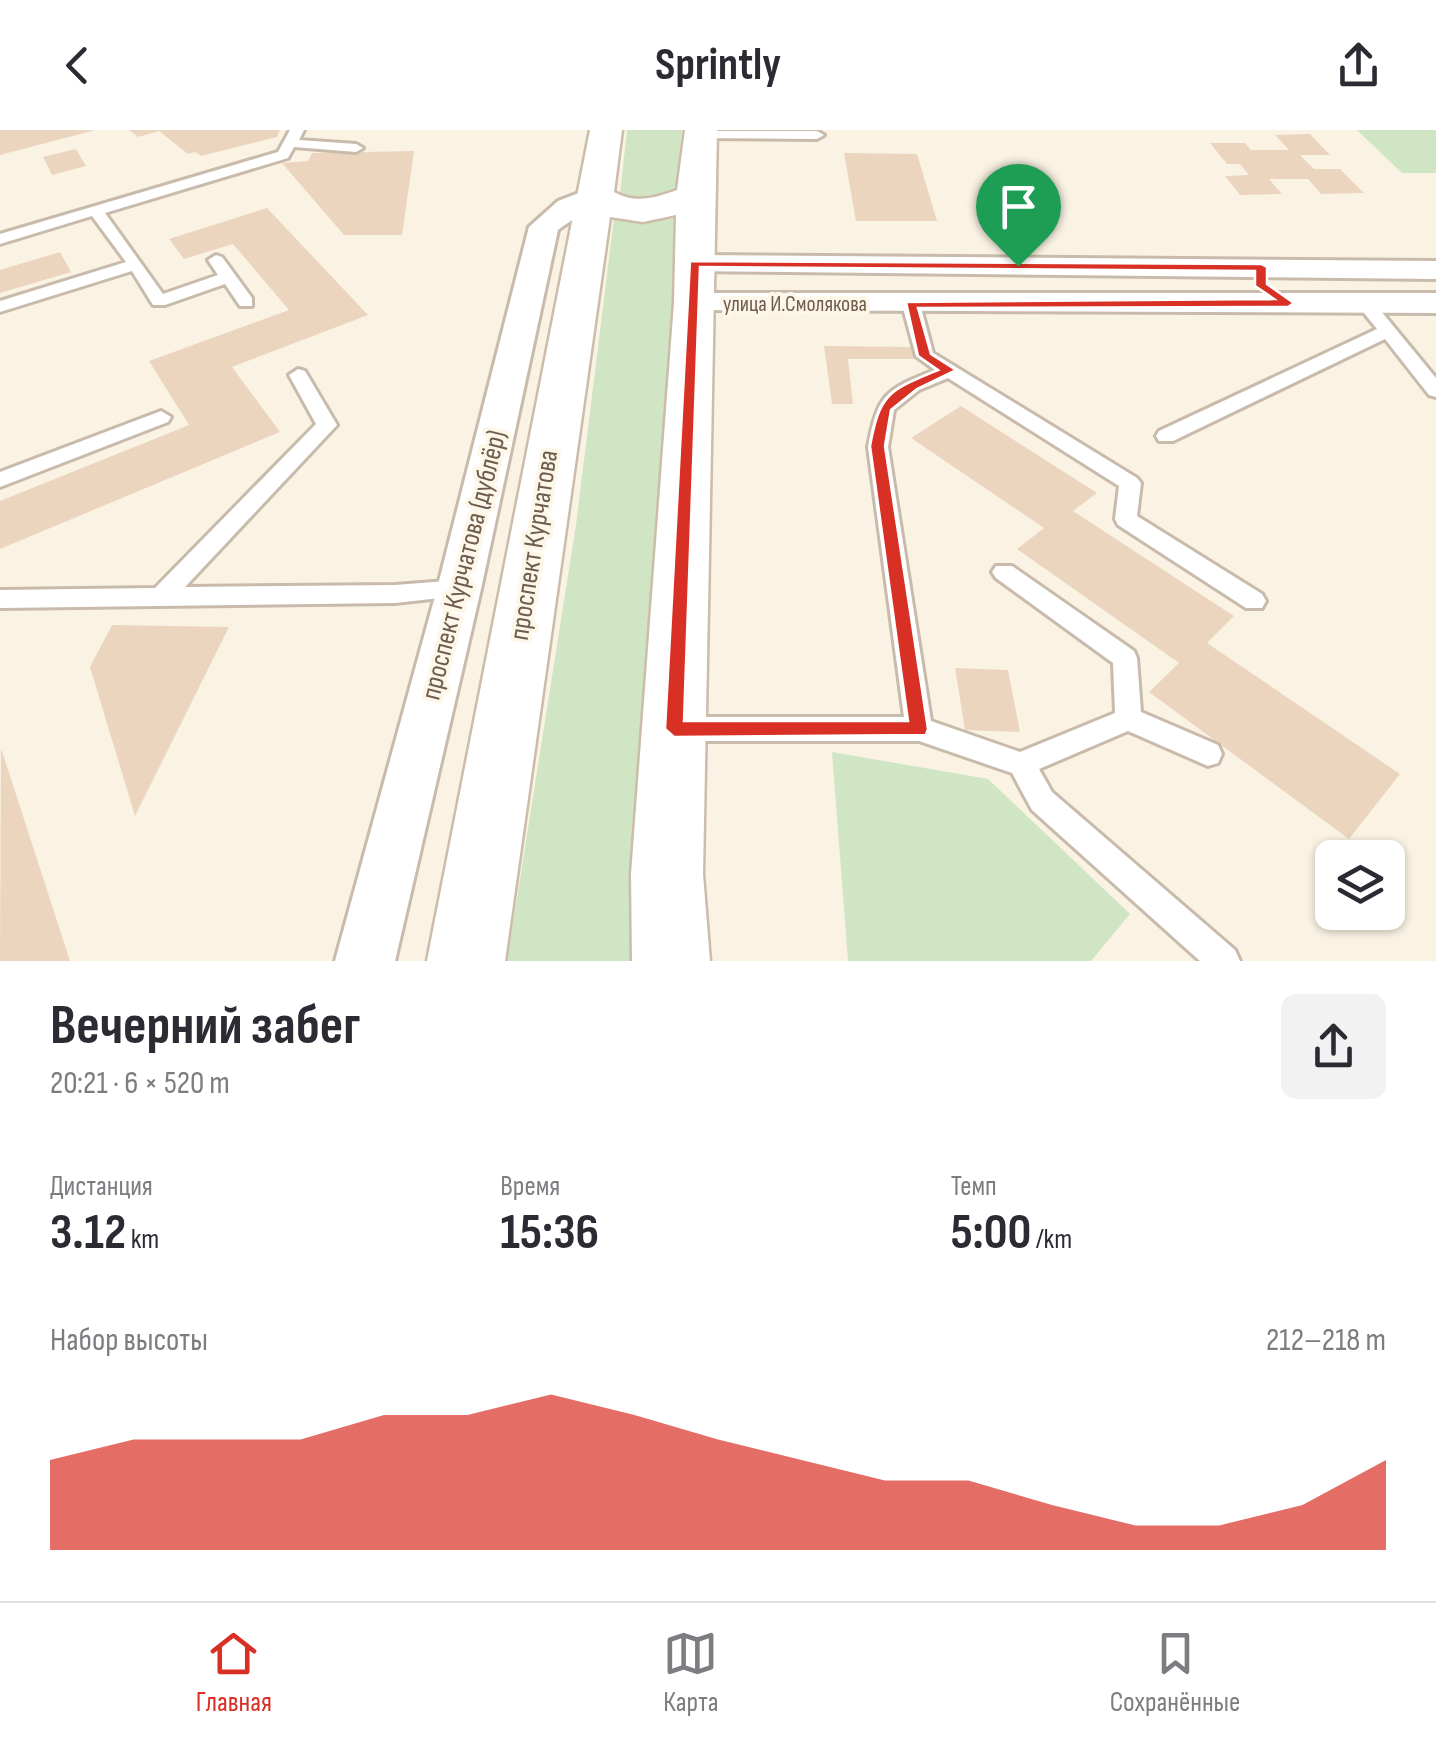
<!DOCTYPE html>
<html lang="ru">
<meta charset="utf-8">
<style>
:root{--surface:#fff;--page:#f2f2f3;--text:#2b2b33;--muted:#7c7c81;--line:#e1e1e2;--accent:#d93025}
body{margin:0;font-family:"Sofia Sans Condensed",sans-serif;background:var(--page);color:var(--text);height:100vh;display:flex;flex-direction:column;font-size:38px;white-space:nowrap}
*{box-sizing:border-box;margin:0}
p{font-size:32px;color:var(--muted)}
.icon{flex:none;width:55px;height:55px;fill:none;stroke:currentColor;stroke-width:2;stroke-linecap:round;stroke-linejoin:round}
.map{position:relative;height:831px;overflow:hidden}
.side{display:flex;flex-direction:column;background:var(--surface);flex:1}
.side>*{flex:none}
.controls{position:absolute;left:1315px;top:710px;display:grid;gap:20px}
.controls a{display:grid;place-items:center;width:90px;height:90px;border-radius:15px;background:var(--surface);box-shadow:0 2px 8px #0004;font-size:50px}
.pin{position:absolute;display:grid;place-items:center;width:85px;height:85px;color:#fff;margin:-102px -42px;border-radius:50% 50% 50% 0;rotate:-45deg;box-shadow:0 0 10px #0007}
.pin .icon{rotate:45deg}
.round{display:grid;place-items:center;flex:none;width:105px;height:105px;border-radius:15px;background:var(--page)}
.summary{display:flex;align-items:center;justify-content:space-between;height:170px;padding:0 50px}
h1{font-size:55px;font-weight:700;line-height:75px}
.figures{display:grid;grid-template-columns:repeat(3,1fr);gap:15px;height:170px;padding:10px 50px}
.figures div{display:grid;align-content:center}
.figures b{font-size:50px;font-weight:700}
.figures small{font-size:28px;font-weight:400}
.figures p{font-size:28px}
.chart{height:280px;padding:20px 50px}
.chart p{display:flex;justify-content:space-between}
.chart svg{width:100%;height:180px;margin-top:10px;fill:var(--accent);opacity:.7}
header{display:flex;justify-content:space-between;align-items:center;height:130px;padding:0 50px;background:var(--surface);font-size:45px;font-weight:700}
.menu{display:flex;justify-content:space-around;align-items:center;height:140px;border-top:2px solid var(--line);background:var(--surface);font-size:28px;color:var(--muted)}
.menu a{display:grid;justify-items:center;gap:5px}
.menu .active{color:var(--accent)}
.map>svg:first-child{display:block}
.green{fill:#cfe5c4}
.building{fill:#ecd5be}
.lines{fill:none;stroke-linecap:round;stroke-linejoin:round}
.service-casing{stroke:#c9bbab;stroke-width:6}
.minor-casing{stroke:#c9bbab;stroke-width:6}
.secondary-casing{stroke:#ccbcaa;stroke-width:5}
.service{fill:#fff;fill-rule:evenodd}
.minor{fill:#fff;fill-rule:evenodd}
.secondary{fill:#fff;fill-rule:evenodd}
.route{fill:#d93025;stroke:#fff;stroke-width:2.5;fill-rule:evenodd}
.labels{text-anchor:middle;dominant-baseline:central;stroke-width:8;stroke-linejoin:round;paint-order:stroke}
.far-street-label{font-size:22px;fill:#6f5c4c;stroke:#fdf7e9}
.street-label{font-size:28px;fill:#6f5c4c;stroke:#fdf7e9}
</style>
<header><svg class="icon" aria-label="back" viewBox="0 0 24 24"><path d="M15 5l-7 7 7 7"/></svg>Sprintly<svg class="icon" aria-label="share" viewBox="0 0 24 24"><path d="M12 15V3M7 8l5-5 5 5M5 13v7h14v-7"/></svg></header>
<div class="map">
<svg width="1436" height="831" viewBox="0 0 1436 831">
<rect width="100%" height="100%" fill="#faf3e4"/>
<g class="green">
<path d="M627,0H682L675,64C658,72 636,75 620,64Z"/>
<path d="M1357,0H1436V43H1402Z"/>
<path d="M614,88L647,92L678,88L633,831H507L576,395Z"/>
<path d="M832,622L988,649L1130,784L1091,831H848Z"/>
</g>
<g class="building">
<path d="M0,0H92V1L0,25Z"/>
<path d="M129,0H280L277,7L201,26L195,22L188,24L159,1L138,7Z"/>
<path d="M1310,4L1330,25H1300L1314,39H1340L1364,63L1321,64L1308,49H1269L1282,64L1240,65L1225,46L1249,45L1240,34H1227L1210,13H1245L1251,20H1289L1275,5Z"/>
<path d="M76,19L86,36L52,45L43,27Z"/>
<path d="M414,21L402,105H344L282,33L308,31L312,23Z"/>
<path d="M844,23L917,24L937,91H856Z"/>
<path d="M267,78L368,185L232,237L280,302L0,419V371L189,295L149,231L289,180L233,114L184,129L169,109Z"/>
<path d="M60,122L71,142L0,163V140Z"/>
<path d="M824,216L912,217L914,229H848L853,274H832Z"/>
<path d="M961,276L1097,363L1073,381L1234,486L1207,513L1400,644L1349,709L1149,562L1179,533L1017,419L1044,398L911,308Z"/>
<path d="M112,495L229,497L135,686L90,537Z"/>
<path d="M955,538L1008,540L1020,602L965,600Z"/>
<path d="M1,618L70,831H0Z"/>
</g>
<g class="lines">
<g class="service-casing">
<g id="service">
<path d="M290,0H304L299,10L356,14L363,18L356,22L294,17L288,28L105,83L163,164L218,145L208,130L216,125L222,127L252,168V176H240L225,154L165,175H153L132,141L0,182V171L126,132L92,86L0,114V104L278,22Z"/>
<path d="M701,1H817L824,5L817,9L696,8V2Z"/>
<path d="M1365,168L1371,169L1436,248V267L1429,265L1385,209L1173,311H1159L1156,306L1159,301L1377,199L1356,173Z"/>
<path d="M911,169L920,174L933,223L1137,348L1141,353L1137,386L1262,464L1266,471L1262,478H1246L1118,395L1115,389L1119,356L948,248L919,260L894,280L888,317L931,591L1020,622L1115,583L1113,533L996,448L992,442L996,436H1012L1134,521L1137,528L1141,582L1218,615L1222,624L1218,633L1208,636L1128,601L1039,639L1052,662L1235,820L1240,831H1200L1032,680L1012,643L919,611H678L669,607L665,599L669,591L678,587H904L868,317C878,264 885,260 935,240L916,226L902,174Z"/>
<path d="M298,239L305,241L337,295L185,457L395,455L459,450L467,453L471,459L467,465L395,473L0,478V460L155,458L316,294L289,245Z"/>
<path d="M161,281L171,287L168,292L0,357V342Z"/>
</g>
</g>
<g class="minor-casing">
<g id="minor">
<path d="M594,57L604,59L608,65C597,78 573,88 558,100L481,459L395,831H335L437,459L529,97L558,71Z"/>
<path d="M694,125L1436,131V149L683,141L679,134L683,127Z"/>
<path d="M695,163H1436V183L683,180L679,173L683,166Z"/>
</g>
</g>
<g class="secondary-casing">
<path id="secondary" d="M590,0H622L614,62C635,74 655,68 677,60L685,0H717L703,744L710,831H632L631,744L674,173L676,85L643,92L610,87L505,831H427Z"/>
</g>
<use href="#service" class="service"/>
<use href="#minor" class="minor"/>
<use href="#secondary" class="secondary"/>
</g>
<path class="route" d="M690,131L1261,134L1267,137V154L1294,173L1288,177L918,178L931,224L956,240L917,259L891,280L885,316L928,599L926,605L674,607L665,599ZM700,137L1255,141V156L1274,169L906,172L918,226L938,240C888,261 880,263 870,316L908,591H684Z"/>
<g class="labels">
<g class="far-street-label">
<text x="795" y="174">улица И.Смолякова</text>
</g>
<g class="street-label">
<text transform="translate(534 415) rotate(-81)">проспект Курчатова</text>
<text transform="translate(464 435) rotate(-76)">проспект Курчатова (дублёр)</text>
</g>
</g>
</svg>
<div class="controls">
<a><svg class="icon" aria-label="layers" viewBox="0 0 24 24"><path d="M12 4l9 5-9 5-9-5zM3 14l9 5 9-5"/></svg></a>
</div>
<div class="pin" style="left:1018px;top:136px;background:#1e9e55"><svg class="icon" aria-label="arrive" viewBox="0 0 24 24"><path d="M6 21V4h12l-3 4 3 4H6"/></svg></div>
</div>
<section class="side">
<div class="summary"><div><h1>Вечерний забег</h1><p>20:21 · 6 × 520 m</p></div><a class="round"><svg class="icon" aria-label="share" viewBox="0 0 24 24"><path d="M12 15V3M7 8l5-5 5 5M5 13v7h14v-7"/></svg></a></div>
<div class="figures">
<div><p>Дистанция</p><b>3.12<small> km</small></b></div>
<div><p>Время</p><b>15:36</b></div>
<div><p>Темп</p><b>5:00<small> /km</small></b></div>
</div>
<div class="chart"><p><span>Набор высоты</span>212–218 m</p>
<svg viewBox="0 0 160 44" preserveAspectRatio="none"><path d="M0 44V22L10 17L20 17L30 17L40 11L50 11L60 6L70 11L80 17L90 22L100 27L110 27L120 33L130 38L140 38L150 33L160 22V44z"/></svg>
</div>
</section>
<nav class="menu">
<a class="active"><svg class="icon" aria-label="home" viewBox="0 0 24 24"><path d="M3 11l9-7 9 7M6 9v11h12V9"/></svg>Главная</a>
<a><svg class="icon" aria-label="map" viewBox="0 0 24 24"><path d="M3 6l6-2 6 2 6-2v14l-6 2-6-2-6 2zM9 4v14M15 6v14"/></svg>Карта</a>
<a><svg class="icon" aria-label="saved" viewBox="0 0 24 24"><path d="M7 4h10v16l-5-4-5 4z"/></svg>Сохранённые</a>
</nav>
